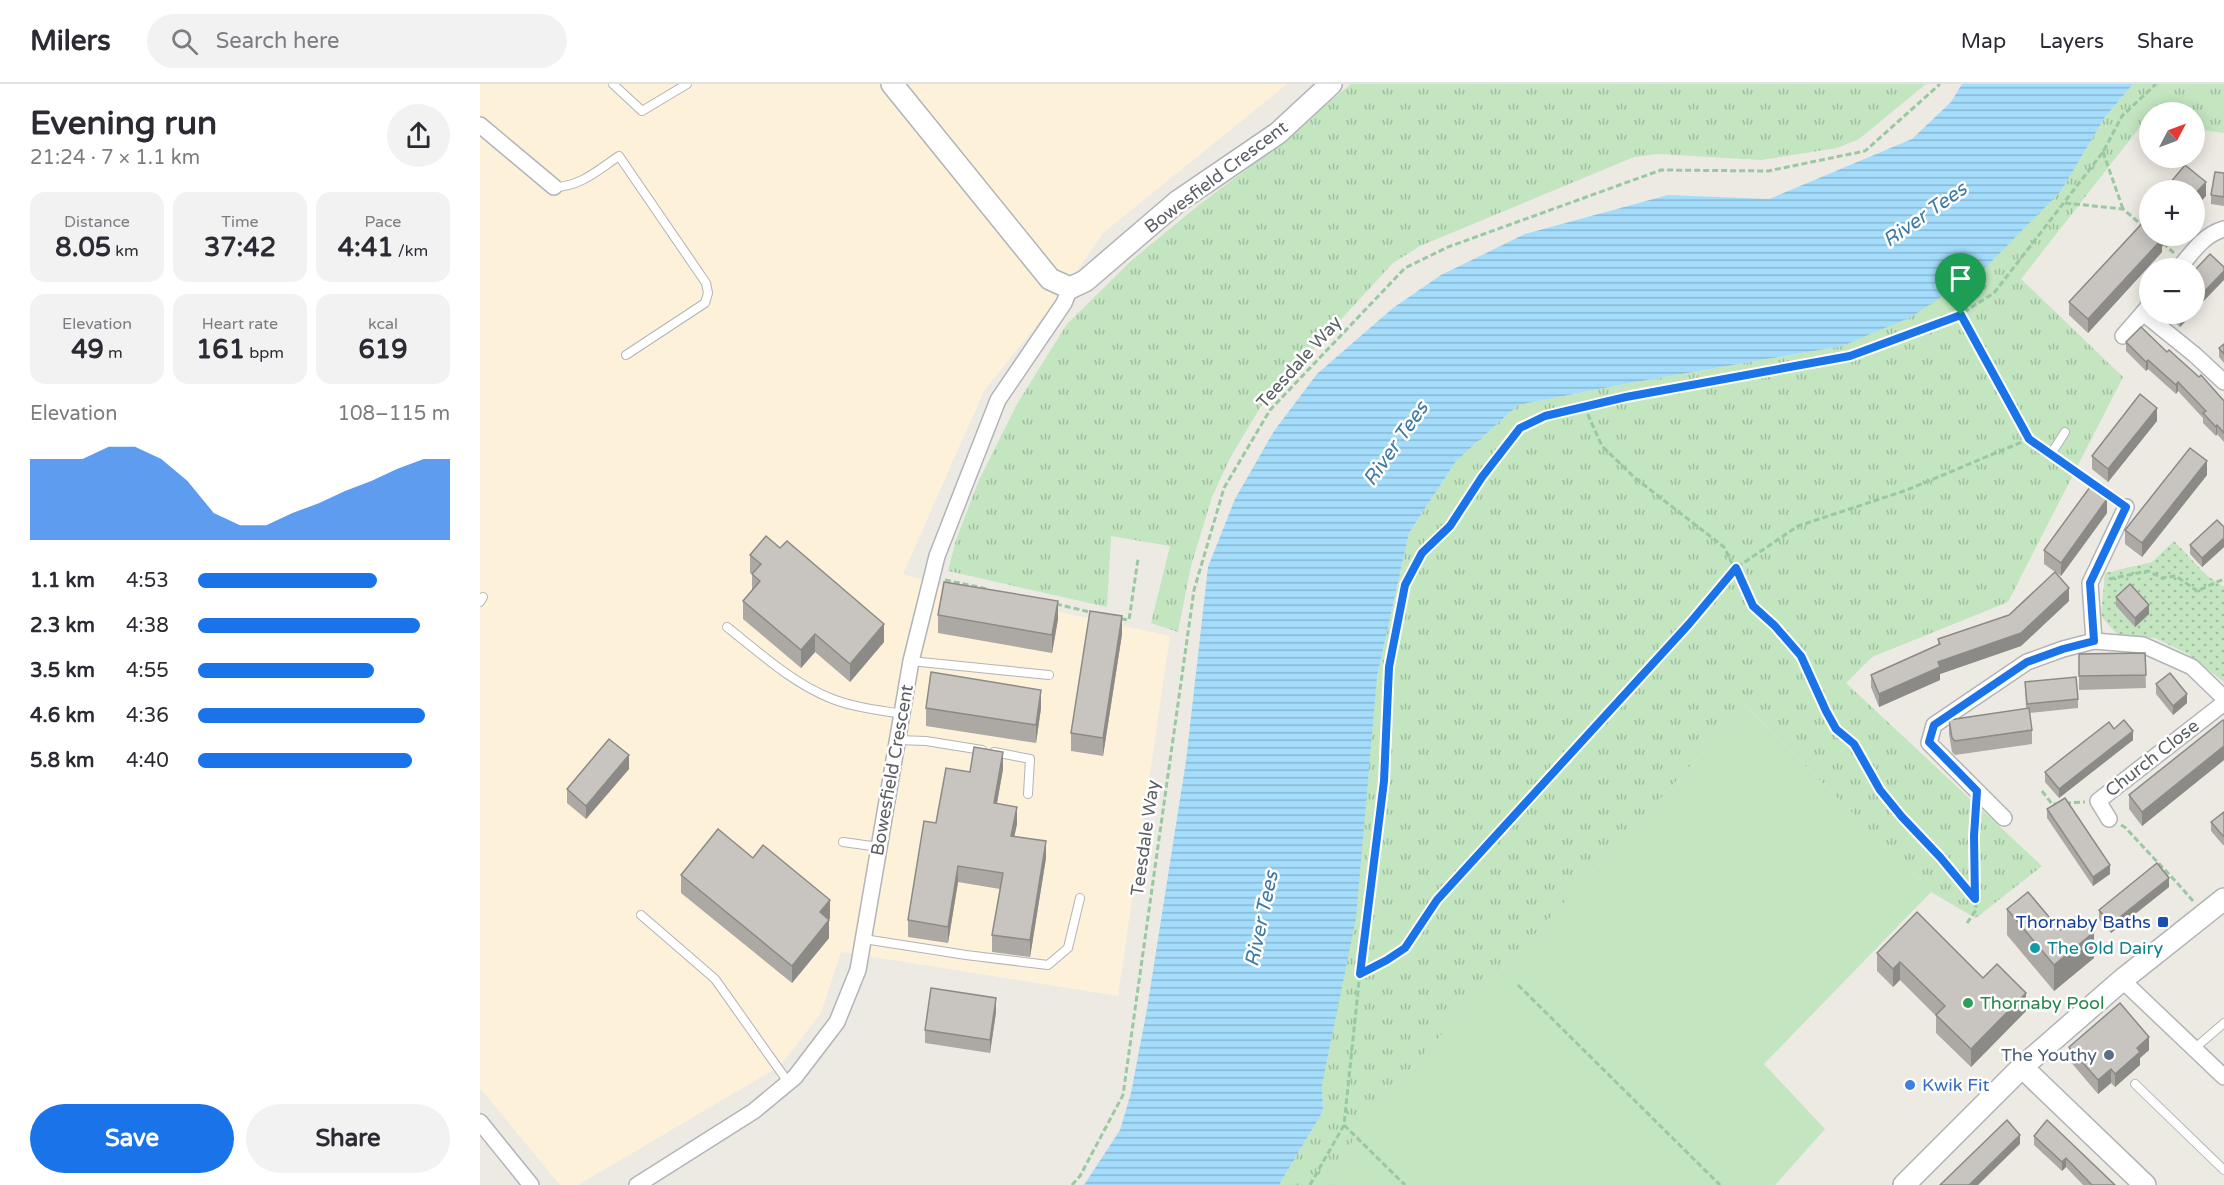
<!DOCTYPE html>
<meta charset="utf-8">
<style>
:root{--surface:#fff;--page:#f2f2f3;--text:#2b2b33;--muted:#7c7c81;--line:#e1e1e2;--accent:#1a73e8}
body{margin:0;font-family:"Varela Round",sans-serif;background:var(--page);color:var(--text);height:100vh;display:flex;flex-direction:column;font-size:22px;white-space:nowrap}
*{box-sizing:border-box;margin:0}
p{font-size:20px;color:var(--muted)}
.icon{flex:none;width:33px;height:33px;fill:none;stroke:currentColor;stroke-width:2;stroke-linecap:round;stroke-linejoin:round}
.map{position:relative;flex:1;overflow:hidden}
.drawer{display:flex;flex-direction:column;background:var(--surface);width:480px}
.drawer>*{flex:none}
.needle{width:39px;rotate:49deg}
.buttons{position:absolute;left:1659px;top:18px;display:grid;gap:12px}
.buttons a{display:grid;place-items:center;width:66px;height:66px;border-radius:50%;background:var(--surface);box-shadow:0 3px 15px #0003;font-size:30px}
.pin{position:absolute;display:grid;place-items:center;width:51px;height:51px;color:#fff;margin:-62px -26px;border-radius:50% 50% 50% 0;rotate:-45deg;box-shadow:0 0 6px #0007}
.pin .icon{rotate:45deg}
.round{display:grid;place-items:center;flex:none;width:63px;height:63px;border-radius:32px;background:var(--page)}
.head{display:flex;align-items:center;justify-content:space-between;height:102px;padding:0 30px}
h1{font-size:33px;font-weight:700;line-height:45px}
.figures{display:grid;grid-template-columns:repeat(3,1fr);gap:9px;height:102px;padding:6px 30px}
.figures div{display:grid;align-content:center;border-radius:15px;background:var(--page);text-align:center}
.figures b{font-size:26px;font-weight:700}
.figures small{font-size:16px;font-weight:400}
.figures p{font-size:16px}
.chart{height:168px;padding:12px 30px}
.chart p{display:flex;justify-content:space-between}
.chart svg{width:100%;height:108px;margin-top:6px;fill:var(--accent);opacity:.7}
.action{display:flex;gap:12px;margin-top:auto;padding:12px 30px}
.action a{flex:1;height:69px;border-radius:36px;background:var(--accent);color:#fff;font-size:24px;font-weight:700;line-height:69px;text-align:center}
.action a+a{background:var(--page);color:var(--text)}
ul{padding:0 30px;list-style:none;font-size:20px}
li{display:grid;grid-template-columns:96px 72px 1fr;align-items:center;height:45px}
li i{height:15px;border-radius:8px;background:var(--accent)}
header{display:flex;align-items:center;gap:36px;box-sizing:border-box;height:84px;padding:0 30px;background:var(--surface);border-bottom:2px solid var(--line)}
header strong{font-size:28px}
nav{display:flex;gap:33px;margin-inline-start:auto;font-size:21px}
.search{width:420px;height:54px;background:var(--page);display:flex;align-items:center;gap:15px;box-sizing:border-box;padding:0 21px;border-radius:33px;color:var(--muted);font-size:22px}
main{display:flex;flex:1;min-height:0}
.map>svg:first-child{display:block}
.commercial{fill:#fdf1d9}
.grass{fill:url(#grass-tufts)}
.park{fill:url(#park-dots)}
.garden{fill:#c3e5c0}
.water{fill:url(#water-rules)}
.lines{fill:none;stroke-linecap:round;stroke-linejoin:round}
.lane-casing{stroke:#b1b4b8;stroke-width:10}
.street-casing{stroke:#b1b4b8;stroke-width:18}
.secondary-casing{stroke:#b0b3b8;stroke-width:24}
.path{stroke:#9ac8a3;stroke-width:3;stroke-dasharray:6 3;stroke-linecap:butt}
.lane{stroke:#fff;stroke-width:8}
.street{stroke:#fff;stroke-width:15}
.secondary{stroke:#fff;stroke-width:21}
.wall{fill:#aca9a5}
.shaded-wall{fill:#8c8a86}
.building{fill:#c8c5c0;stroke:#8c8a86;stroke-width:1.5}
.route-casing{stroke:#fff;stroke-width:12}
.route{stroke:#1a73e8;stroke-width:8}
.transit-dot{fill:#1a4fb4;stroke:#fff;stroke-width:2}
.culture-dot{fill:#0f9aa8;stroke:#fff;stroke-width:2}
.leisure-dot{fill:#2e9e5b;stroke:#fff;stroke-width:2}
.service-dot{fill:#5c6f8a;stroke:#fff;stroke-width:2}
.shop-dot{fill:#3f7fe0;stroke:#fff;stroke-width:2}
.labels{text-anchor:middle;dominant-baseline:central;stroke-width:5;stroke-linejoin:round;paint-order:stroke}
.street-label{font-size:18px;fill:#5b5f63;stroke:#fff}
.transit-label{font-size:18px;fill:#164399;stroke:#fff;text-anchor:end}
.culture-label{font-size:18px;fill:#0d838f;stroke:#fff;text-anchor:start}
.leisure-label{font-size:18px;fill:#27864d;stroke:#fff;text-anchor:start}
.service-label{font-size:18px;fill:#4e5e75;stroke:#fff;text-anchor:end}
.shop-label{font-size:18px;fill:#366cbe;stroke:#fff;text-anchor:start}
.water-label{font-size:20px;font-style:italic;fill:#3f7aa5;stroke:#fff}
</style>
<header>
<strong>Milers</strong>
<div class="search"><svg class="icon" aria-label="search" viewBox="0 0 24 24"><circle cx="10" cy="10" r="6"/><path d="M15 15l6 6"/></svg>Search here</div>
<nav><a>Map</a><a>Layers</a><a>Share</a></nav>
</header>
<main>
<section class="drawer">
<div class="head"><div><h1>Evening run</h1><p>21:24 · 7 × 1.1 km</p></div><a class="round"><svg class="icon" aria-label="share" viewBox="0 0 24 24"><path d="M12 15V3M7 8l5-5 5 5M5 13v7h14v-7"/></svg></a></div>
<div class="figures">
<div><p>Distance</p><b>8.05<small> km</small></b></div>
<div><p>Time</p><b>37:42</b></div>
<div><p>Pace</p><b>4:41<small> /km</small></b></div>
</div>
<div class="figures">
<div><p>Elevation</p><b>49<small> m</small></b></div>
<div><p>Heart rate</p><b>161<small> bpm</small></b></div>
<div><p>kcal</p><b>619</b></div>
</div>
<div class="chart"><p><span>Elevation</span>108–115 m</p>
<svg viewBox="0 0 160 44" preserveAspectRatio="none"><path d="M0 44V11L10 11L20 11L30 6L40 6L50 11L60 20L70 33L80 38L90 38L100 33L110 29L120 24L130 20L140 15L150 11L160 11V44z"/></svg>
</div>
<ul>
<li><b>1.1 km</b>4:53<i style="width:71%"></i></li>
<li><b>2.3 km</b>4:38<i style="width:88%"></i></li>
<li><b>3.5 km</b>4:55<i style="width:70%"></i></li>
<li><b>4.6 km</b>4:36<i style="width:90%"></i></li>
<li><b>5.8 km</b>4:40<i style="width:85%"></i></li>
</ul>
<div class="action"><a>Save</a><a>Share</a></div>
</section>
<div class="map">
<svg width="1744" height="1101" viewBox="0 0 1744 1101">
<defs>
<pattern id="grass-tufts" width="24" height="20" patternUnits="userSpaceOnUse" patternTransform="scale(1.5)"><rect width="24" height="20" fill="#c3e5c0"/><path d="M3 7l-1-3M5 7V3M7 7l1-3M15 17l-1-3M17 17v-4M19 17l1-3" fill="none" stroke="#a1bda0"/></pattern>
<pattern id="park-dots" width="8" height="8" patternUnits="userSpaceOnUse" patternTransform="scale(1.5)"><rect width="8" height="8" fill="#c3e5c0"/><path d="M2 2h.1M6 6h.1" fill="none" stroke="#a1bda0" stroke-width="1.8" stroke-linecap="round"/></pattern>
<pattern id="water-rules" width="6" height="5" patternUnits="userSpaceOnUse" patternTransform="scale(1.5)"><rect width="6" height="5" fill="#a4ddfc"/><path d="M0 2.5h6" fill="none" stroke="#89b6d0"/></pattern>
</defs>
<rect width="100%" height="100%" fill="#edeae3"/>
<path class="commercial" d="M0,0H807L623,149L576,217L504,307L423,490L470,504L690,552L638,912L361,868L341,929L300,982L98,1101H80L0,1004Z"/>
<g class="grass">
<path d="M871,0H1446L1379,55L1357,64L1281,76L1178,70L1154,73L940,162L913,179L781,322L750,374L732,413L711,482L698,548L671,539L690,462L631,452L627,523L468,487L476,456L499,396L537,320L587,240L652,176L720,120L778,77Z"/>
<path d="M1653,0H1744V49L1715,45L1714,28H1670L1669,39H1663L1541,195L1643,293L1528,518L1392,573L1366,599L1562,782L1496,834L1492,832L1451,808L1266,622L881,1038L853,1101H799L843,1027L842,1001L897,593L929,449L976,377L1038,321L1150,299L1362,262L1581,107L1625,33Z"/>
</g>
<path class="park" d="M1694,457L1726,491L1744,503V598L1708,570L1675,554L1637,550L1621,532L1625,489L1672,478Z"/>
<path class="garden" d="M1266,622L1451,808L1284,980L1345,1045L1295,1101H853L881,1038Z"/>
<path class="water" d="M1482,0H1653L1625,33L1581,107L1506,183L1431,233L1362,262L1150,299L1038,321L976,377L929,449L897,593L876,834L842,1001L843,1027L799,1101H604L640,1046L651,1009L667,925L706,677L728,483L755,415L794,347L837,290L913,224L961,191L1045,150L1188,111L1289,115L1432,55L1471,18Z"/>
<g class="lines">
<g class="lane-casing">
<g id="lane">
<path d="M133,0L162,27L207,0"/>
<path d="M74,103C100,103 118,86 139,72L226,199L228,209L225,219L146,271"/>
<path d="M1585,348L1571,370L1646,423"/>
<path d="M0,518L3,513"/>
<path d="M247,543C280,569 311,598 350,614C372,623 398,626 422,630"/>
<path d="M431,577L569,591"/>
<path d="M417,656L446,657L502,666"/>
<path d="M514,668L550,675L548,710"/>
<path d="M363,758L399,763"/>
<path d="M161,831L235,895L308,998"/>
<path d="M384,855L486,871L568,881L588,864L600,814"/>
<path d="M1714,965L1744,939"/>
<path d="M1655,1000L1744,1086"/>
</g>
</g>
<g class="street-casing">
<g id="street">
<path d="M0,41L74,103"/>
<path d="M1699,184C1712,169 1723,151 1744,145"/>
<path d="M1670,220L1663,229L1715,271L1744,298"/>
<path d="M1643,252L1663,229"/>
<path d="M1614,557L1610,499L1646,423"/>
<path d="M1524,734L1449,659L1454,641L1547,578L1583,565L1614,557L1663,561L1712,583L1744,614"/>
<path d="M1629,735L1618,717L1744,619"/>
<path d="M1642,896L1744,993"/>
<path d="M0,1038L51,1101"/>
<path d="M157,1101L274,1027L315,993L357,938L378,886L431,577L457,472L518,316L584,219L590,204"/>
</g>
</g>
<g class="secondary-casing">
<g id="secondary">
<path d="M412,0L570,195L590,204L605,197L697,118L798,49L851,0"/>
<path d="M1542,983L1665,1101"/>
<path d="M1424,1101L1542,983L1642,896L1744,815"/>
</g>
</g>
<g class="path">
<path d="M1623,68L1643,125"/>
<path d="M1585,119L1643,125L1670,148"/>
<path d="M1683,159L1694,169"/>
<path d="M1481,230L1549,355L1562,364"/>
<path d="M1104,322L1122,362L1155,394L1244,463L1273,522L1295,542L1321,572L1346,627L1356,645L1374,661L1400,706L1422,733L1460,773L1495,815"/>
<path d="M1629,495L1668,487L1682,494L1696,492L1717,507L1744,495"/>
<path d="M465,496L508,505"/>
<path d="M576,520L614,529"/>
<path d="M641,535L649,536L658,475"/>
<path d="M1562,707L1572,720H1578"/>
<path d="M1585,719L1605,718"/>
<path d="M1641,741L1646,744C1668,769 1691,791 1713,817"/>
<path d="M1487,839L1496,826L1494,751L1496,727"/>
<path d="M880,890L907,876L925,864L957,816L1209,540L1256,484L1318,442L1427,406L1549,355"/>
<path d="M1038,901L1240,1101"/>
<path d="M864,1041L925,1101"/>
<path d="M592,1101L600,1092L643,1011L714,506L744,404L790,326L925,184L968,163L1181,86L1288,87L1385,67L1460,0"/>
<path d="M830,1101L864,1041L886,830L904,697L909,583L925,501L942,469L970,442L1002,393L1040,344L1065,332L1146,313L1369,272L1481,230L1514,209L1623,68L1642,32L1676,0"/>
</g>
<use href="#lane" class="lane"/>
<use href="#street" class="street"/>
<use href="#secondary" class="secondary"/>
</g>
<g class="wall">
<path d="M1744,89V122L1731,120V111Z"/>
<path d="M1670,123V152L1682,163V168L1608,249L1589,231V218L1669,131Z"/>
<path d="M1686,230H1712L1700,243Z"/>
<path d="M1646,258L1687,268L1744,317V358L1737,350L1736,352L1723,339V334L1698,307L1696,310L1668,285L1666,287L1646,267Z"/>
<path d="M1744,260V279L1739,273V264Z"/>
<path d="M1677,337L1628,398L1612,385V372Z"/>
<path d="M1727,391L1662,473L1645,460V446Z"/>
<path d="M1627,429L1581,492L1564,480V466Z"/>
<path d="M1744,443V463L1722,483L1710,470V461Z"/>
<path d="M270,471L404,558L370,598L335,568L321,584L263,535V517L272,506V490L270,489Z"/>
<path d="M1636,513L1669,530L1655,543L1636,522Z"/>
<path d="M1589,517L1541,562L1460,590V596L1399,623L1391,603V591L1458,561V555Z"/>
<path d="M458,531L578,535L572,569L458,549Z"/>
<path d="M642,550L623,672L591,667V649Z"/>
<path d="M1665,569L1666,604L1599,606V570Z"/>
<path d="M1545,598L1598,615V624L1549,629L1552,646V660L1475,671L1472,668L1469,650V636L1546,625Z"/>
<path d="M1676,600L1707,619L1693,631L1676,610Z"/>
<path d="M446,624H561L556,659L446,642Z"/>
<path d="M1744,637V676L1662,742L1649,725V711Z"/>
<path d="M1634,645L1653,656L1579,714L1565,698V688Z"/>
<path d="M149,685L106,735L87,719V705Z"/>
<path d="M523,685L517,719L537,740L534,752L566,774L550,873L512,868V851L520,805L478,798L468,859L428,853V836L456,739L490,688Z"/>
<path d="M1567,725L1630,790L1613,802L1567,734Z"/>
<path d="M1744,728V761H1743L1731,747V738Z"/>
<path d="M201,791L350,834L349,835V854L312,899L201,809Z"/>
<path d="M1689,803L1631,849L1619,835V826Z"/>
<path d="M1527,825L1580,846L1614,874L1574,907L1527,851Z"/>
<path d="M1397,869L1503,894L1546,927L1491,983L1456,949V932L1420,896L1413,903L1397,887Z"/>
<path d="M516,928L510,969L445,959V946Z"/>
<path d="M1589,963L1669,966L1660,974V981L1635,1003L1631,999L1618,1010L1589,976Z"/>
<path d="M1554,1052L1635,1101H1603L1586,1083L1582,1087L1554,1061Z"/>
</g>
<g class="shaded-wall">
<path d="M1726,98V112L1714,125V111Z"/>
<path d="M1681,152H1692L1682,163V168L1608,249V235Z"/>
<path d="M1744,187V196L1714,227V218Z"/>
<path d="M1703,230H1712L1700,243V233Z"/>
<path d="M1668,276V285L1666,287V278Z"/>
<path d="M1698,298V307L1696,310V301Z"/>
<path d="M1677,324V337L1628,398V385Z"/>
<path d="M1737,341V350L1736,352V343Z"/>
<path d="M1727,377V391L1662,473V459Z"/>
<path d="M1627,415V429L1581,492V479Z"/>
<path d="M1744,454V463L1722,483V474Z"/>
<path d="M1589,504V517L1541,562L1460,590V596L1399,623V610Z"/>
<path d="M578,517V535L572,569V551Z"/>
<path d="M1669,521V530L1655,543V534Z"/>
<path d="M642,532V550L623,672V654Z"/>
<path d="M404,540V558L370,598V580Z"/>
<path d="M335,550V568L321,584V566Z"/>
<path d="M561,606V624L556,659V641Z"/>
<path d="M1707,610V619L1693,631V622Z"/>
<path d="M1653,647V656L1579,714V705Z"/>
<path d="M1744,662V676L1662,742V728Z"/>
<path d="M523,668V685L514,736V719Z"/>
<path d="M149,671V685L106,735V722Z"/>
<path d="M537,723V740L531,768V752Z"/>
<path d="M566,757V774L550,873V856Z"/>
<path d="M1630,781V790L1613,802V793Z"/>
<path d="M478,782V798L468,859V843Z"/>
<path d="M1689,794V803L1631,849V840Z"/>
<path d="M350,816V834L340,846V828Z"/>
<path d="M349,836V854L312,899V882Z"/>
<path d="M1614,848V874L1574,907V881Z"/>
<path d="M1420,878V896L1413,903V885Z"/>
<path d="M1546,909V927L1491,983V965Z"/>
<path d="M516,914V928L510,969V956Z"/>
<path d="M1669,953V966L1660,974V981L1635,1003V990L1657,964Z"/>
<path d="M1631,985V999L1618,1010V996Z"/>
<path d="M1540,1051V1060L1498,1101H1489Z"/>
<path d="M1586,1074V1083L1582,1087V1078Z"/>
</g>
<g class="building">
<path d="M1705,81L1726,98L1714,111V106H1684Z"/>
<path d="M1735,88L1744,89V113L1731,111Z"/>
<path d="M1670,131V152H1681H1680L1682,155L1608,235L1589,218Z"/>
<path d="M1730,170L1744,183V187L1714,218V187Z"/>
<path d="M1695,230H1703L1700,233Z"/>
<path d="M1661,243L1687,268L1689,266L1719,293L1721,291L1744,317V349L1737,341L1736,343L1723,329L1726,327L1698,298L1696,301L1668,276L1666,278L1646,258Z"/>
<path d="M1744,260V270L1739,264Z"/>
<path d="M1660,310L1677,324L1628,385L1612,372Z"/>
<path d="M1710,364L1727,377L1662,459L1645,446Z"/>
<path d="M1610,403L1627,415L1581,479L1564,466Z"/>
<path d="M1737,436L1744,443V454L1722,474L1710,461Z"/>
<path d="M286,452L300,464L307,457L404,540L370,580L335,550L321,566L263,517L280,497L272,490L281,480L270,471Z"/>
<path d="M1575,488L1589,504L1541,549L1458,578L1460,583L1399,610L1391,591L1460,560L1458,555L1529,531Z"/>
<path d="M464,498L578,517L572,551L458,531Z"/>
<path d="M1650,500L1669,521L1655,534L1636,513Z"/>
<path d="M610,527L642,532L623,654L591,649Z"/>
<path d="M1665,569L1666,591L1599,592V570Z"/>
<path d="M451,588L561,606L556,641L446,624Z"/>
<path d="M1690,589L1707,610L1693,622L1676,600Z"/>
<path d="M1596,593L1598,615L1547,620L1545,598Z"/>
<path d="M1549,624L1552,646L1475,657L1472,654L1469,636Z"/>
<path d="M1644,636L1653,647L1579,705L1565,688L1629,638L1634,645Z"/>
<path d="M1743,636L1744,637V662L1662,728L1649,711Z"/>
<path d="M129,655L149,671L106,722L87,705Z"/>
<path d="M494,663L523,668L514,719L537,723L531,752L566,757L550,856L512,851L523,789L478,782L468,843L428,836L444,737L456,739L466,684L490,688Z"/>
<path d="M1585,714L1630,781L1613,793L1567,725Z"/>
<path d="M1744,728V752H1743L1731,738Z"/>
<path d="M238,745L273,774L283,761L350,816L340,828L349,836L312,882L201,791Z"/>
<path d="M1677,779L1689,794L1631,840L1619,826Z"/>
<path d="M1548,808L1580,846L1599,830L1614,848L1574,881L1527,825Z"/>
<path d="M1437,828L1503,894L1517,880L1546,909L1491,965L1456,931L1465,922L1420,878L1413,885L1397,869Z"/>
<path d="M451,904L516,914L510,956L445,946Z"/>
<path d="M1640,919L1669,953L1657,964L1660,968L1635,990L1631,985L1618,996L1589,963Z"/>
<path d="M1527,1036L1540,1051L1489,1101H1460Z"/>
<path d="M1567,1036L1635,1101H1612L1586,1074L1582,1078L1554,1052Z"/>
</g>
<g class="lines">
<g class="route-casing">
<path id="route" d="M1481,231L1549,355L1646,423L1610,499L1614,557L1583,565L1547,578L1454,641L1449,658L1497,707L1494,752L1495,815L1460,773L1422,733L1400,706L1374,660L1356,645L1346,627L1321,572L1295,542L1273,522L1256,484L1209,540L957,816L925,864L907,876L880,890L904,697L909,583L925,501L942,469L970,442L1002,393L1040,344L1065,332L1146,313L1370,272Z"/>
</g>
<use href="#route" class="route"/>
</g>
<rect class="transit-dot" x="1677" y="832" width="12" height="12" rx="3"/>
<circle class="culture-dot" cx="1555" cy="864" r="6"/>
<circle class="leisure-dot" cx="1488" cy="919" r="6"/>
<circle class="service-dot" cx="1629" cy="971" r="6"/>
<circle class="shop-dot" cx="1430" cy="1001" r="6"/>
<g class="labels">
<g class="street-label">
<text transform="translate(736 93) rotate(-37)">Bowesfield Crescent</text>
<text transform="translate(819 278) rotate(-48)">Teesdale Way</text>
<text transform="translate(1672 674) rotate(-38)">Church Close</text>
<text transform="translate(412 686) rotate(-80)">Bowesfield Crescent</text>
<text transform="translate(665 754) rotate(-82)">Teesdale Way</text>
</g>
<g class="transit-label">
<text x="1671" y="838">Thornaby Baths</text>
</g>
<g class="culture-label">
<text x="1567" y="864">The Old Dairy</text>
</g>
<g class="leisure-label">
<text x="1500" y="919">Thornaby Pool</text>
</g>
<g class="service-label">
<text x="1617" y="971">The Youthy</text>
</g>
<g class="shop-label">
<text x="1442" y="1001">Kwik Fit</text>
</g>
<g class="water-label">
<text transform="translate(1445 131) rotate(-35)">River Tees</text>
<text transform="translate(916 360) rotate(-55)">River Tees</text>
<text transform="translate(782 835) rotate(-78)">River Tees</text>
</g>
</g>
</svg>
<div class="buttons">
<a><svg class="needle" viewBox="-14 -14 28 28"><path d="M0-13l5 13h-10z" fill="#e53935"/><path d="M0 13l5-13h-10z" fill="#7c7c81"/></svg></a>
<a>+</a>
<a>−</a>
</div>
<div class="pin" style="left:1481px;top:231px;background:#1e9e55"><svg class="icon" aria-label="arrive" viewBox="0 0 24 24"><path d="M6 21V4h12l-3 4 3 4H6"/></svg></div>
</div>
</main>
